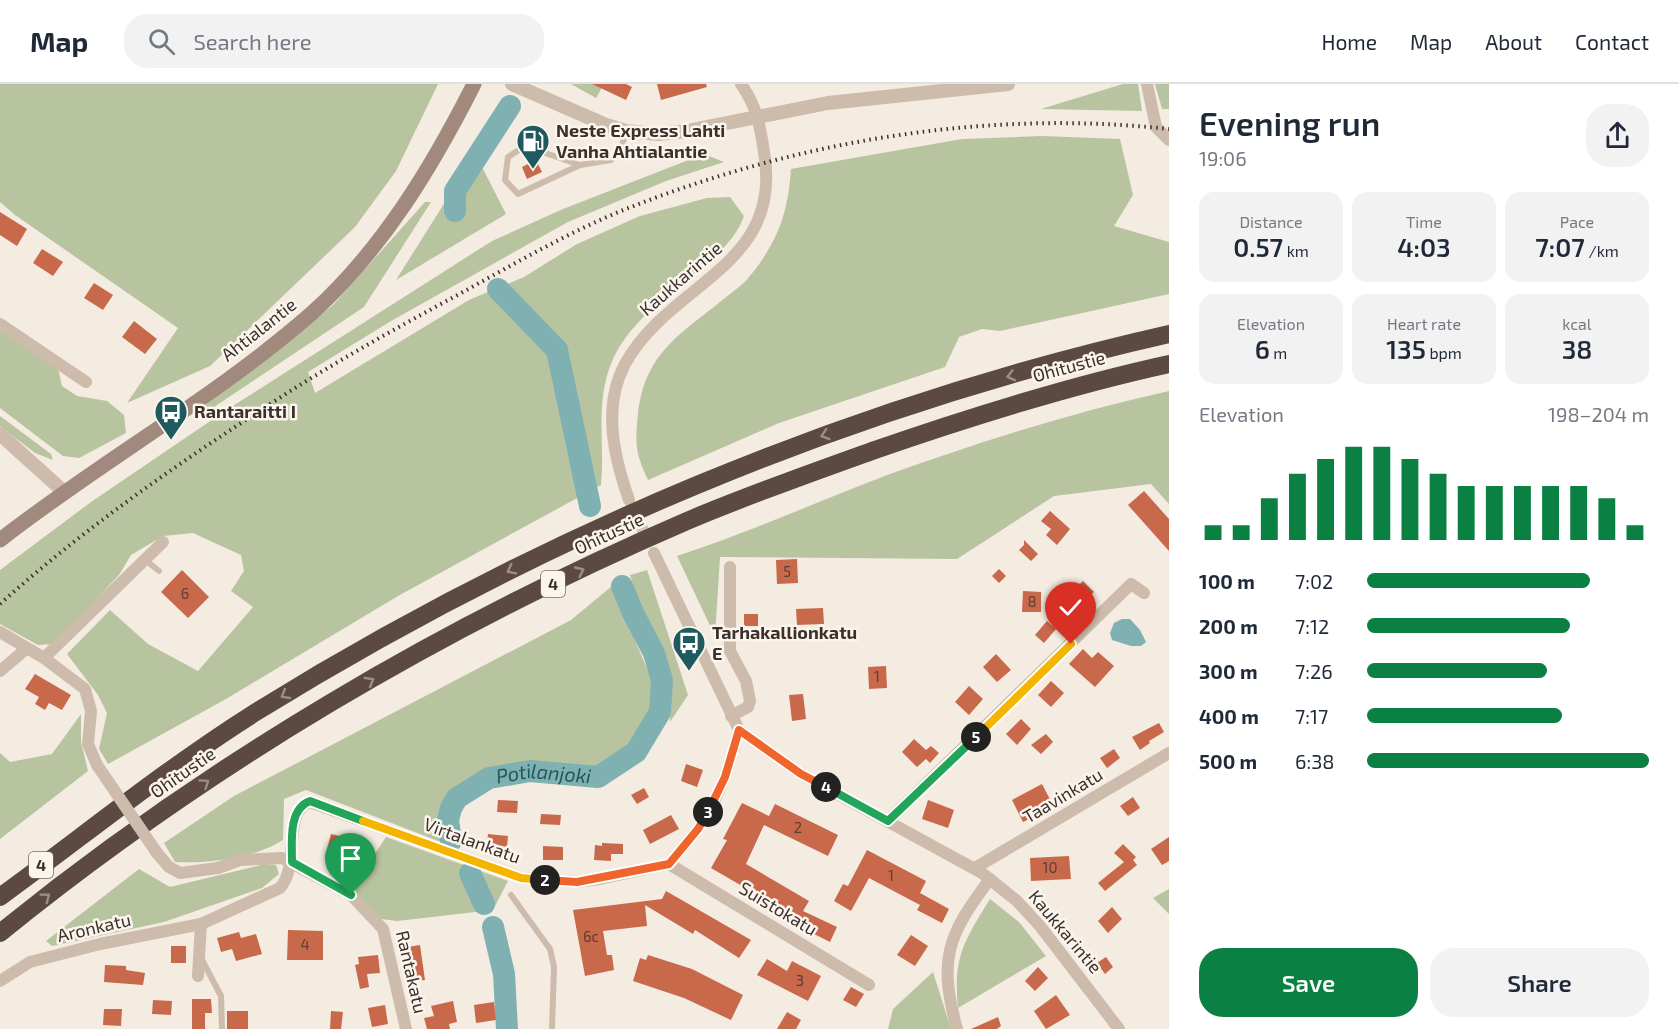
<!DOCTYPE html>
<meta charset="utf-8">
<style>
:root{--surface:#fff;--page:#f2f2f3;--text:#1f2937;--muted:#747a83;--line:#e0e1e3;--accent:#0b8043}
body{margin:0;font-family:"Exo 2",sans-serif;background:var(--page);color:var(--text);height:100vh;display:flex;flex-direction:column;font-size:22px;white-space:nowrap}
*{box-sizing:border-box;margin:0}
p{font-size:20px;color:var(--muted)}
.icon{flex:none;width:33px;height:33px;fill:none;stroke:currentColor;stroke-width:2;stroke-linecap:round;stroke-linejoin:round}
.map{position:relative;flex:1;overflow:hidden}
.drawer{display:flex;flex-direction:column;background:var(--surface);width:510px}
.drawer>*{flex:none}
.pin{position:absolute;display:grid;place-items:center;width:51px;height:51px;color:#fff;margin:-62px -26px;border-radius:50% 50% 50% 0;rotate:-45deg;box-shadow:0 0 6px #0007}
.pin .icon{rotate:45deg}
.km{position:absolute;width:30px;height:30px;margin:-15px;border-radius:50%;background:#222;color:#fff;font-size:16px;line-height:30px;text-align:center}
.round{display:grid;place-items:center;flex:none;width:63px;height:63px;border-radius:24px;background:var(--page)}
.head{display:flex;align-items:center;justify-content:space-between;height:102px;padding:0 30px}
h1{font-size:33px;font-weight:600;line-height:45px}
.figures{display:grid;grid-template-columns:repeat(3,1fr);gap:9px;height:102px;padding:6px 30px}
.figures div{display:grid;align-content:center;border-radius:15px;background:var(--page);text-align:center}
.figures b{font-size:26px;font-weight:600}
.figures small{font-size:16px;font-weight:400}
.figures p{font-size:16px}
.chart{height:168px;padding:12px 30px}
.chart p{display:flex;justify-content:space-between}
.chart svg{width:100%;height:108px;margin-top:6px;stroke:var(--accent);stroke-width:6}
.cta{display:flex;gap:12px;margin-top:auto;padding:12px 30px}
.cta a{flex:1;height:69px;border-radius:24px;background:var(--accent);color:#fff;font-size:24px;font-weight:600;line-height:69px;text-align:center}
.cta a+a{background:var(--page);color:var(--text)}
ul{padding:0 30px;list-style:none;font-size:20px}
li{display:grid;grid-template-columns:96px 72px 1fr;align-items:center;height:45px}
li i{height:15px;border-radius:8px;background:var(--accent)}
header{display:flex;align-items:center;gap:36px;box-sizing:border-box;height:84px;padding:0 30px;background:var(--surface);border-bottom:2px solid var(--line)}
header strong{font-size:28px}
nav{display:flex;gap:33px;margin-inline-start:auto;font-size:21px}
.search{width:420px;height:54px;background:var(--page);display:flex;align-items:center;gap:15px;box-sizing:border-box;padding:0 21px;border-radius:24px;color:var(--muted);font-size:22px}
main{display:flex;flex:1;min-height:0}
.map>svg:first-child{display:block}
.green{fill:#b8c4a0}
.water{fill:#7fb0b2}
.lines{fill:none;stroke-linecap:round;stroke-linejoin:round}
.river{stroke:#7fb0b2;stroke-width:22}
.building{fill:#c8694b}
.minor-tunnel{stroke:#cfc6bd;stroke-width:12;stroke-dasharray:12 6;stroke-linecap:butt}
.service{stroke:#cdbbac;stroke-width:6}
.minor{stroke:#cdbbac;stroke-width:12}
.tertiary{stroke:#cdbbac;stroke-width:14}
.secondary{stroke:#a18a7d;stroke-width:15}
.motorway{stroke:#5c4a42;stroke-width:18}
.rail{stroke:#3b302b;stroke-width:4;stroke-dasharray:1.5 4.5;stroke-linecap:butt}
.minor-bridge{stroke:#cdbbac;stroke-width:12}
.oneway{stroke:#9c8e87}
.split-1-casing{stroke:#fff;stroke-width:12}
.split-2-casing{stroke:#fff;stroke-width:12}
.split-3-casing{stroke:#fff;stroke-width:12}
.split-4-casing{stroke:#fff;stroke-width:12}
.split-5-casing{stroke:#fff;stroke-width:12}
.split-6-casing{stroke:#fff;stroke-width:12}
.split-1{stroke:#22a559;stroke-width:8}
.split-2{stroke:#f5b400;stroke-width:8}
.split-3{stroke:#f0652b;stroke-width:8}
.split-4{stroke:#f0652b;stroke-width:8}
.split-5{stroke:#22a559;stroke-width:8}
.split-6{stroke:#f5b400;stroke-width:8}
.labels{text-anchor:middle;stroke-width:5;stroke-linejoin:round;paint-order:stroke}
.number-label{font-size:15px;fill:#5e3e33}
.shield{fill:#fbf5ee;stroke:#756b66;stroke-width:1.5}
.shield-label{font-size:16px;font-weight:bold;fill:#3b302b}
.poi-label{font-size:18px;font-weight:bold;fill:#3b302b;stroke:#fbf5ee;text-anchor:start}
.street-label{font-size:18px;fill:#3b302b;stroke:#fbf5ee}
.water-label{font-size:20px;font-style:italic;fill:#1f5a5e;stroke:#fbf5ee}
</style>
<header>
<strong>Map</strong>
<div class="search"><svg class="icon" aria-label="search" viewBox="0 0 24 24"><circle cx="10" cy="10" r="6"/><path d="M15 15l6 6"/></svg>Search here</div>
<nav><a>Home</a><a>Map</a><a>About</a><a>Contact</a></nav>
</header>
<main>
<div class="map">
<svg width="1169" height="945" viewBox="0 0 1169 945">
<rect width="100%" height="100%" fill="#f4ebe1"/>
<g class="green">
<path d="M0,0h438l-42,87 -41,56 -145,139 -83,37 51,-75 -163,-113 -15,-13z"/>
<path d="M571,0h33l-8,14z"/>
<path d="M1123,0h15l4,27 -101,-2z"/>
<path d="M1155,0h14v25h-7z"/>
<path d="M1042,52l78,3 13,56 -19,31 55,16v52l-169,37 -18,-2 -23,8 -14,30 -166,56 -131,57c-13,-28 -13,-36 -10,-66 7,-62 43,-80 87,-116 8,-7 18,-13 24,-21 29,-35 39,-64 42,-108l171,-30z"/>
<path d="M704,70l20,8 -58,19 -98,41 -177,99 -83,51 7,21 154,-93 55,-23 53,-33 63,-28 67,-18 23,-1 14,19c-18,53 -108,83 -133,148 -16,40 -6,80 -10,121l-203,111 -172,103 -118,65 -9,-15 8,-36 -9,-18 -31,-41 43,-44 38,34 50,27 55,-64 -22,-16 13,-20 -3,-16 -48,-22 -30,3 -32,19 -12,20 -65,69 -16,1 -38,-21v-54l91,-68 137,-93 264,-168 71,-32z"/>
<path d="M481,81l25,49 -110,66 51,-81z"/>
<path d="M425,118h6l-67,105 -162,108 -3,-5 134,-105z"/>
<path d="M0,244l58,40 4,18 15,10 30,5 17,14 2,18 -47,25 -16,-2 -63,-48z"/>
<path d="M1169,307v113l-18,-20 -97,12 -97,63 -237,-2 -5,79 -38,-80c73,-24 142,-55 213,-82 91,-33 185,-62 279,-83z"/>
<path d="M0,332l51,38 2,6 -18,-7 -35,-27z"/>
<path d="M647,486l41,125 -18,27 -1,-54 -28,-59 -11,-34z"/>
<path d="M612,502l42,99 -3,26 -21,33 -38,24 -65,-7 -42,12 -44,32 5,39 -140,-54 -22,9 -1,41c-28,18 -76,24 -108,22l-11,-19 70,-47 337,-176z"/>
<path d="M81,630v28l7,29 -88,68v-86l10,9 42,-8z"/>
<path d="M386,753l122,44 -15,29 -96,11 -16,-2 -29,-30z"/>
<path d="M265,780l11,1 3,9 -17,14 -98,34 -112,24 -6,-5 93,-72 31,18z"/>
<path d="M1169,805v25l-16,-16z"/>
<path d="M990,815l29,23 27,34 -88,52c-5,-51 6,-67 32,-109z"/>
<path d="M933,888l18,57h-63l5,-20z"/>
</g>
<path class="water" d="M1122,535h8l10,11 6,12 -5,4h-10l-19,-6 -2,-7 4,-10z"/>
<g class="lines">
<g class="river">
<path d="M455,127v-20l55,-85"/>
<path d="M498,205l59,61 33,156"/>
<path id="s1" d="M451,757l-3,-21 3,-12 6,-10 32,-20 41,-7 68,6 38,-25 24,-40 2,-32 -8,-27 -21,-40 -11,-27"/>
<path d="M470,789l14,31"/>
<path d="M493,843l11,47 3,55"/>
</g>
</g>
<g class="building">
<path d="M592,0h34l6,3 -6,13z"/>
<path d="M657,0h49l1,3 -46,13z"/>
<path d="M536,76l6,12 -15,7 -5,-12z"/>
<path d="M0,128l27,17 -10,17 -17,-11z"/>
<path d="M42,165l21,13 -10,14 -20,-13z"/>
<path d="M94,199l19,12 -10,15 -19,-12z"/>
<path d="M134,237l23,18 -12,15 -23,-17z"/>
<path d="M1144,407l25,28v32l-41,-46z"/>
<path d="M1050,427l20,18 -13,16 -11,-10 5,-6 -10,-8z"/>
<path d="M1024,456l14,14 -7,7 -12,-11 5,-5z"/>
<path d="M797,475l1,24 -21,1 -1,-24z"/>
<path d="M999,485l7,7 -7,7 -7,-7z"/>
<path d="M182,486l27,27 -21,21 -27,-26z"/>
<path d="M1083,497l11,11 -10,9 -10,-11z"/>
<path d="M1023,507l18,1v20h-19z"/>
<path d="M823,524l1,16 -27,1 -1,-16z"/>
<rect x="744" y="530" width="14" height="12"/>
<path d="M1047,537l9,8 -12,14 -9,-8z"/>
<path d="M1083,565l9,9 6,-6 16,14 -19,21 -26,-23z"/>
<path d="M996,570l15,16 -14,12 -14,-15z"/>
<path d="M886,582l1,22 -18,1 -1,-22z"/>
<path d="M35,590l36,21 -9,15 -13,-7 -4,7 -10,-6 4,-7 -14,-8z"/>
<path d="M1051,597l13,12 -13,14 -13,-12z"/>
<path d="M969,602l14,13 -14,16 -14,-13z"/>
<path d="M803,610l3,25 -14,2 -3,-26z"/>
<path d="M1021,635l10,10 -14,16 -11,-11z"/>
<path d="M1159,639l5,9 -15,9 1,2 -10,7 -8,-13z"/>
<path d="M1046,650l7,8 -12,12 -10,-9z"/>
<path d="M914,655l12,11 5,-4 8,7 -9,10 -4,-4 -9,8 -15,-15z"/>
<path d="M1114,665l6,9 -13,10 -7,-10z"/>
<path d="M686,680l17,6 -6,17 -16,-6z"/>
<path d="M1042,700l12,23 -31,15 -11,-22z"/>
<path d="M644,704l5,9 -12,7 -6,-9z"/>
<path d="M1133,713l7,11 -12,8 -8,-10z"/>
<path d="M498,716l20,1 -1,12 -20,-1z"/>
<path d="M928,716l26,10 -6,18 -26,-9z"/>
<path d="M742,719l27,13 6,-12 63,31 -10,21 -64,-31 -18,39 63,37 -6,10 34,16 -7,15 -18,-9 2,-5 -103,-60 16,-28 -4,-1z"/>
<path d="M541,730l20,1 -1,10 -20,-1z"/>
<path d="M671,731l8,14 -29,15 -7,-14z"/>
<path d="M331,750l24,6 -6,19 -23,-6z"/>
<path d="M488,750l20,2 -1,11 -20,-3z"/>
<path d="M1169,753v24l-7,4 -11,-16z"/>
<path d="M602,759l21,1v10h-12v7l-17,-1 1,-15 7,1z"/>
<path d="M1123,760l13,13 -3,3 4,5 -32,26 -7,-8 26,-21 -10,-9z"/>
<path d="M543,762l20,1v13h-20z"/>
<path d="M867,766l59,31 -6,12 29,16 -7,14 -25,-13 3,-5 -51,-27 -18,33 -17,-10 9,-17 5,2z"/>
<path d="M1069,772l2,23 -40,2 -1,-23z"/>
<path d="M666,807l85,49 -12,18 -44,-28 -2,4 -48,-29 2,21 -44,5 4,24h5l2,15 -29,6 -12,-66 89,-11z"/>
<path d="M1112,823l10,12 -14,14 -10,-12z"/>
<path d="M288,846l35,1v29h-36z"/>
<path d="M239,848l2,6 15,-4 6,20 -26,7 -4,-12 -11,3 -4,-14z"/>
<path d="M911,851l17,11 -13,20 -18,-11z"/>
<path d="M420,861l5,35 -19,2 -5,-34z"/>
<rect x="171" y="862" width="15" height="17"/>
<path d="M378,871l2,18 -13,1 2,13 -9,2 -5,-24 4,-1 -1,-7z"/>
<path d="M648,871l44,14 51,26 -12,25 -47,-22 -51,-17 7,-23 6,2z"/>
<path d="M1106,873l7,10 -8,7 -8,-11z"/>
<path d="M767,875l20,12 5,-10 29,15 -13,25 -51,-26z"/>
<path d="M105,881l21,1v4l19,3 -2,12 -39,-3z"/>
<path d="M1038,883l10,11 -13,13 -10,-10z"/>
<path d="M851,903l13,7 -8,13 -13,-7z"/>
<path d="M1056,911l14,20 -24,14 -12,-18z"/>
<path d="M192,915h19l1,14h-7v16h-13z"/>
<path d="M153,916l19,1 -1,14 -19,-1z"/>
<path d="M453,917l4,21 -8,2 1,5h-23l-3,-11 10,-2 -3,-10z"/>
<path d="M494,918l2,18 -20,3 -2,-18z"/>
<path d="M385,921l3,19 -16,3 -4,-19z"/>
<path d="M104,925h18l-1,17 -18,-1z"/>
<rect x="227" y="927" width="21" height="18"/>
<path d="M331,927l12,1 -2,17h-11z"/>
<path d="M787,928l14,8 -5,9h-19z"/>
<path d="M998,933l3,9 -4,3h-26z"/>
</g>
<g class="lines">
<path class="minor-tunnel" d="M632,423l18,38"/>
<g class="service">
<path d="M580,81l-55,-19 -17,11 -3,23 13,14 62,-29 31,-5 10,-11 5,-18"/>
<path d="M144,475l15,12"/>
<path d="M511,811l39,54 4,18 -2,62"/>
<path d="M201,874l20,38 1,33"/>
</g>
<g class="minor">
<path d="M1147,0l9,43 13,13"/>
<path d="M0,240l86,58"/>
<path d="M629,416c-15,-43 -27,-93 -4,-136 46,-83 159,-97 139,-212 -4,-27 -7,-45 -23,-68"/>
<path d="M654,469l85,177 62,44 181,99 35,28 23,25 79,103"/>
<path d="M730,483v84l16,30 4,20 -2,6 -17,9"/>
<path d="M0,548l44,26 41,31 6,22 -3,33 9,21"/>
<path d="M44,574l119,-116"/>
<path d="M0,587l26,-22"/>
<path d="M888,737l243,-237 13,9"/>
<path d="M157,769l12,14 11,6 38,-5 22,-8 42,-2 69,37 32,34 23,100"/>
<path d="M669,780l200,121"/>
<path d="M975,784l194,-115"/>
<path d="M198,892l3,-52"/>
<path d="M0,897l30,-19 70,-18 101,-20 79,-36c21,-23 1,-76 30,-86l211,76 56,4 23,-3 69,-15 29,-35 18,-32 9,-20 14,-47"/>
<path d="M957,945c-19,-70 -10,-93 33,-150"/>
</g>
<g class="tertiary">
<path d="M512,0l94,41 20,6 32,3 29,-3 141,-28 180,-19"/>
<path d="M0,350l63,57"/>
</g>
<path class="secondary" d="M0,456c101,-79 215,-142 312,-227 70,-63 120,-146 162,-229"/>
<g class="motorway">
<path d="M0,813c85,-62 167,-129 256,-185 281,-174 590,-305 913,-378"/>
<path d="M0,849c207,-168 443,-307 687,-412 61,-26 124,-48 185,-70 98,-34 196,-65 297,-87"/>
</g>
<path class="rail" d="M0,520c81,-73 170,-135 261,-194 62,-41 126,-77 191,-112 57,-31 114,-65 174,-89 171,-68 359,-100 543,-80"/>
<path class="minor-bridge" d="M97,681l60,88"/>
</g>
<defs><path id="oneway-chevron" d="M-2-3.5L2.5 0L-2 3.5" fill="none" stroke-width="1.6" stroke-linecap="round" stroke-linejoin="round" transform="scale(1.5)"/></defs>
<g class="oneway">
<use href="#oneway-chevron" transform="translate(1011 292) rotate(165)"/>
<use href="#oneway-chevron" transform="translate(825 351) rotate(162)"/>
<use href="#oneway-chevron" transform="translate(511 486) rotate(153)"/>
<use href="#oneway-chevron" transform="translate(580 487) rotate(-25)"/>
<use href="#oneway-chevron" transform="translate(370 597) rotate(-30)"/>
<use href="#oneway-chevron" transform="translate(285 611) rotate(149)"/>
<use href="#oneway-chevron" transform="translate(205 699) rotate(-35)"/>
<use href="#oneway-chevron" transform="translate(46 813) rotate(-37)"/>
</g>
<g class="lines">
<g class="split-1-casing">
<path id="split-1" d="M351,811l-59,-33c0,-20 -4,-53 18,-61l53,20"/>
</g>
<g class="split-2-casing">
<path id="split-2" d="M363,737l158,57 24,2"/>
</g>
<g class="split-3-casing">
<path id="split-3" d="M545,796l32,2 92,-18 29,-35 10,-17"/>
</g>
<g class="split-4-casing">
<path id="split-4" d="M708,728l17,-35 14,-47 62,44 25,13"/>
</g>
<g class="split-5-casing">
<path id="split-5" d="M826,703l62,34 88,-84"/>
</g>
<g class="split-6-casing">
<path id="split-6" d="M976,653l95,-93"/>
</g>
<use href="#split-1" class="split-1"/>
<use href="#split-2" class="split-2"/>
<use href="#split-3" class="split-3"/>
<use href="#split-4" class="split-4"/>
<use href="#split-5" class="split-5"/>
<use href="#split-6" class="split-6"/>
</g>
<defs>
<g id="fuel-pin" transform="scale(1.725)"><path d="M0 17L-7.5 6A9.5 9.5 0 1 1 7.5 6Z" fill="#1f5a5e" stroke="#fbf5ee"/><path d="M-5.5-6h7V0h2V4h1.3V-2.5L3-4.5l.8-.8L6-3V5H2.5V1h-1V6h-7ZM-4.2-4.7v3.2H.2V-4.7Z" fill="#fff"/></g>
<g id="bus-pin" transform="scale(1.725)"><path d="M0 17L-7.5 6A9.5 9.5 0 1 1 7.5 6Z" fill="#1f5a5e" stroke="#fbf5ee"/><path d="M-5-6H5V4H4V6H2V4H-2V6H-4V4H-5ZM-3.5-4V0h7V-4ZM-3.5 1.2v1.5H-2V1.2ZM2 1.2v1.5H3.5V1.2Z" fill="#fff"/></g>
</defs>
<g fill-rule="evenodd">
<use href="#fuel-pin" x="533" y="57"/>
<use href="#bus-pin" x="171" y="328"/>
<use href="#bus-pin" x="689" y="559"/>
</g>
<g class="labels">
<g class="number-label">
<text x="787" y="493">5</text>
<text x="185" y="515">6</text>
<text x="1032" y="523">8</text>
<text x="877" y="598">1</text>
<text x="798" y="749">2</text>
<text x="1050" y="789">10</text>
<text x="891" y="797">1</text>
<text x="591" y="858">6c</text>
<text x="305" y="866">4</text>
<text x="800" y="902">3</text>
</g>
<g class="shield">
<rect x="541" y="487" width="24" height="26" rx="4.5"/>
<rect x="29" y="768" width="24" height="26" rx="4.5"/>
</g>
<g class="shield-label">
<text x="553" y="506">4</text>
<text x="41" y="787">4</text>
</g>
<g class="poi-label">
<text x="556" y="53">Neste Express Lahti<tspan x="556" dy="21">Vanha Ahtialantie</tspan></text>
<text x="194" y="334">Rantaraitti I</text>
<text x="712" y="555">Tarhakallionkatu<tspan x="712" dy="21">E</tspan></text>
</g>
<g class="street-label">
<text transform="translate(681 195) rotate(-41)" y="6">Kaukkarintie</text>
<text transform="translate(259 246) rotate(-38)" y="6">Ahtialantie</text>
<text transform="translate(1069 283) rotate(-15)" y="6">Ohitustie</text>
<text transform="translate(609 450) rotate(-25)" y="6">Ohitustie</text>
<text transform="translate(183 689) rotate(-35)" y="6">Ohitustie</text>
<text transform="translate(1063 712) rotate(-31)" y="6">Taavinkatu</text>
<text transform="translate(472 757) rotate(20)" y="6">Virtalankatu</text>
<text transform="translate(778 825) rotate(31)" y="6">Suistokatu</text>
<text transform="translate(94 844) rotate(-13)" y="6">Aronkatu</text>
<text transform="translate(1065 848) rotate(50)" y="6">Kaukkarintie</text>
<text transform="translate(411 888) rotate(77)" y="6">Rantakatu</text>
</g>
<g class="water-label">
<text dy="7" stroke="none"><textPath href="#s1" startOffset="138">Potilanjoki</textPath></text>
</g>
</g>
</svg>
<div class="pin" style="left:351px;top:811px;background:#1e9e55"><svg class="icon" aria-label="arrive" viewBox="0 0 24 24"><path d="M6 21V4h12l-3 4 3 4H6"/></svg></div>
<div class="pin" style="left:1071px;top:560px;background:#d93025"><svg class="icon" aria-label="check" viewBox="0 0 24 24"><path d="M5 12l5 5 9-10"/></svg></div>
<b class="km" style="left:545px;top:796px">2</b>
<b class="km" style="left:708px;top:728px">3</b>
<b class="km" style="left:826px;top:703px">4</b>
<b class="km" style="left:976px;top:653px">5</b>
</div>
<section class="drawer">
<div class="head"><div><h1>Evening run</h1><p>19:06</p></div><a class="round"><svg class="icon" aria-label="share" viewBox="0 0 24 24"><path d="M12 15V3M7 8l5-5 5 5M5 13v7h14v-7"/></svg></a></div>
<div class="figures">
<div><p>Distance</p><b>0.57<small> km</small></b></div>
<div><p>Time</p><b>4:03</b></div>
<div><p>Pace</p><b>7:07<small> /km</small></b></div>
</div>
<div class="figures">
<div><p>Elevation</p><b>6<small> m</small></b></div>
<div><p>Heart rate</p><b>135<small> bpm</small></b></div>
<div><p>kcal</p><b>38</b></div>
</div>
<div class="chart"><p><span>Elevation</span>198–204 m</p>
<svg viewBox="0 0 160 44" preserveAspectRatio="none"><path d="M5 44V38M15 44V38M25 44V27M35 44V17M45 44V11M55 44V6M65 44V6M75 44V11M85 44V17M95 44V22M105 44V22M115 44V22M125 44V22M135 44V22M145 44V27M155 44V38"/></svg>
</div>
<ul>
<li><b>100 m</b>7:02<i style="width:79%"></i></li>
<li><b>200 m</b>7:12<i style="width:72%"></i></li>
<li><b>300 m</b>7:26<i style="width:64%"></i></li>
<li><b>400 m</b>7:17<i style="width:69%"></i></li>
<li><b>500 m</b>6:38<i style="width:100%"></i></li>
</ul>
<div class="cta"><a>Save</a><a>Share</a></div>
</section>
</main>
